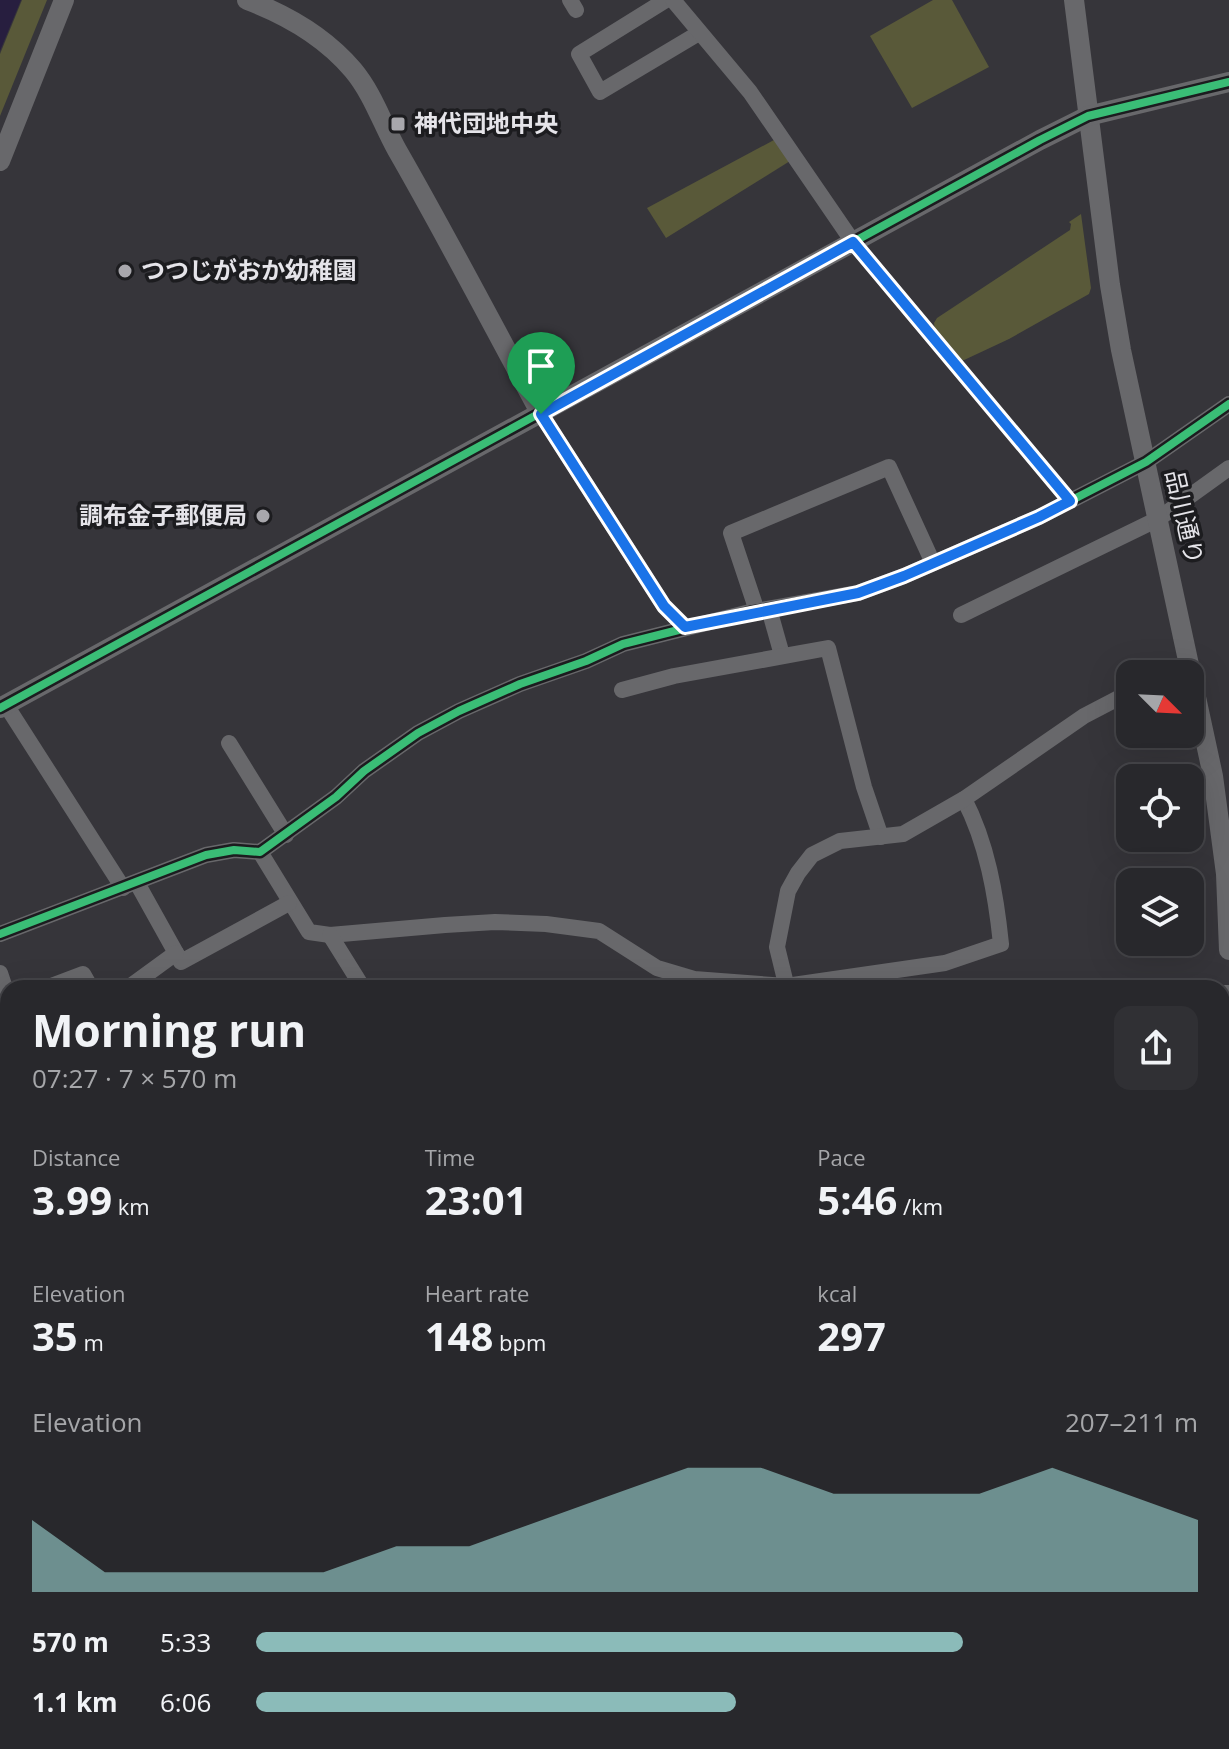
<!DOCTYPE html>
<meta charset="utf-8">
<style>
:root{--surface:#28282c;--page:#303034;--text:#f1f3f6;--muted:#a5a6a9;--line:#444448;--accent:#8bbbb9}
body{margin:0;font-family:"Open Sans","Noto Sans JP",sans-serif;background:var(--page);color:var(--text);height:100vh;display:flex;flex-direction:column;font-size:30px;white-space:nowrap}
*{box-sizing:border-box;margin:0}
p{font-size:26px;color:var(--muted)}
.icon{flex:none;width:44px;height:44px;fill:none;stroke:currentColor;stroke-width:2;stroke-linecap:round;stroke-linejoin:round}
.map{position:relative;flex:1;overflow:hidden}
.drawer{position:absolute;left:0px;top:980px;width:1230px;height:770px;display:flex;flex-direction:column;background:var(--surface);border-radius:24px 24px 0 0;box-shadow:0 8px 32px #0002,0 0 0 2px var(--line)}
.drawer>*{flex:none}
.needle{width:52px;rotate:114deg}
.buttons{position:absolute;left:1116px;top:660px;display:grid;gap:16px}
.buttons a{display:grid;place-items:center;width:88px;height:88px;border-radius:16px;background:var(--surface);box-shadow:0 8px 32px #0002,0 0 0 2px var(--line);font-size:40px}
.pin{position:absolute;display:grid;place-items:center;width:68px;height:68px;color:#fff;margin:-82px -34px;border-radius:50% 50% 50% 0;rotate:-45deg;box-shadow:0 0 8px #0007}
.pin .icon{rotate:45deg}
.round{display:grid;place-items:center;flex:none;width:84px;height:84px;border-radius:16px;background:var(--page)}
.headline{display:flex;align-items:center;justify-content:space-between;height:136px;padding:0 32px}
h1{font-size:44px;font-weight:700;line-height:60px}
.metrics{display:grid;grid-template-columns:repeat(3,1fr);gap:12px;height:136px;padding:8px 32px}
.metrics div{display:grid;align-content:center}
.metrics b{font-size:40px;font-weight:700}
.metrics small{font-size:22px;font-weight:400}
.metrics p{font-size:22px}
.chart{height:224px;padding:16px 32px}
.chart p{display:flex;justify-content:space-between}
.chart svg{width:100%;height:144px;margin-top:8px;fill:var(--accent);opacity:.7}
ul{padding:0 32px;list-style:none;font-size:26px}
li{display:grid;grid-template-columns:128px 96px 1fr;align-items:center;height:60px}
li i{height:20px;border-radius:10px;background:var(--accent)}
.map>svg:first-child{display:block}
.green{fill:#595939}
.water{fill:#271e3f}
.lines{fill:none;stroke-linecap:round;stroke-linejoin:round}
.river{stroke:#271e3f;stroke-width:28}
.minor{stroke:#68686b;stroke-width:16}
.tertiary{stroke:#68686b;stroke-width:20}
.cycleway-casing{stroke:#1c1c1f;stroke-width:13}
.cycleway{stroke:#3abd76;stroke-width:8}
.route-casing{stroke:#fff;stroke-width:16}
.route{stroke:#1a73e8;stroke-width:10}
.poi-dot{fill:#a8a7ac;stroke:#1c1c1f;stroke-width:3}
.labels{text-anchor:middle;stroke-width:7;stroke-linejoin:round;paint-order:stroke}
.poi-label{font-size:24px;font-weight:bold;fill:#e5e4e9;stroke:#1c1c1f;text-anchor:start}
.street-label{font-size:24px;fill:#e5e4e9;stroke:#1c1c1f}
</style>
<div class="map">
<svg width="1229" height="1749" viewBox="0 0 1229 1749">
<rect width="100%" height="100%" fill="#36353a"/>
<g class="green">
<path d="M22,0h25l-47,116v-62z"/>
<path d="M933,0h19l37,67 -77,41 -42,-72z"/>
<path d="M774,140l16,21 -124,77 -19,-30z"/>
<path d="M1081,214l10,74 -2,6 -80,45 -47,22 -27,-31 -1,-7 3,-5 133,-88 1,-6 -2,-2z"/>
</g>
<path class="water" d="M0,0h21l-21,51z"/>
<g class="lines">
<g class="river">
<path d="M1222,1666l7,6"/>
<path d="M280,1742l16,7"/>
<path d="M221,1749l17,-7"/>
<path d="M902,1749l2,-7"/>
</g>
<g class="minor">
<path d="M570,0l6,10"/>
<path d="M666,0l-87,54 21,38 99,-59"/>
<path d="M673,0l77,92 103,150 217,259"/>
<path d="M541,414l123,192 21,21"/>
<path d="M769,609l13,46"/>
<path d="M757,611l-26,-78 158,-66 44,96"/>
<path d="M961,615l197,-96 71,-51"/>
<path d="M622,690l52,-14 154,-28 36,139 17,50"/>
<path d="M6,705l117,183"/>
<path d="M229,743l57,92"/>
<path d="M260,852l49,80 21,3 115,-10 50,-3 51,2 53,7 58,37 37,11 92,7 159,-23 56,-19c-5,-49 -14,-101 -37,-145"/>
<path d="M137,883l44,79 108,-59"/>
<path d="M0,934l206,-79 28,-5 26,2 76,-55 28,-26 54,-38 41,-22 61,-27 66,-23 37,-17 127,-32 108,-19 46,-17 135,-59 107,-55 83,-58"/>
<path d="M330,935l33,53"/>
<path d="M0,973l8,24"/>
<path d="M46,988l37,-14 8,14"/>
<path d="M128,988l48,-35"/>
<path d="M787,988l-10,-41 11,-56 10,-18 14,-18 28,-14 63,-7 61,-35 120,-83 46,-24"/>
<path d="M1222,993h7"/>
<path d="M0,1056l8,13"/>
<path d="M1222,1189l7,-1"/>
<path d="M0,1318l8,-8"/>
<path d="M0,1607l8,-5"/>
<path d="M0,1649l2,16 6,4"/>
<path d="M1222,1733l7,2"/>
<path d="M43,1742l98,7 11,-7"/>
<path d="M597,1742h24"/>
<path d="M374,1746l35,-4"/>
<path d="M800,1749v-7"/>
<path d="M865,1749l1,-7"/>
<path d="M915,1749l2,-7"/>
<path d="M1143,1749l2,-7"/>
</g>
<g class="tertiary">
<path d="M247,0c40,15 78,37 106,70 20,24 29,53 44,80 50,87 96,176 144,264"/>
<path d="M1074,0l36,285 11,65 92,426 13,98 3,76"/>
<path d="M0,161l64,-161"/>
<path d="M0,708l1040,-568 48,-24 141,-34"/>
</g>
<g class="cycleway-casing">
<g id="cycleway">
<path d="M0,708l1040,-568 48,-24 141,-34"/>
<path d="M0,934l206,-79 28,-5 26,2 76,-55 28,-26 54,-38 41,-22 61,-27 66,-23 37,-17 127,-32 108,-19 46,-17 135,-59 107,-55 83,-58"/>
</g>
</g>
<use href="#cycleway" class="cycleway"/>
</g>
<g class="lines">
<g class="route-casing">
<path id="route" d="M853,242l217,259 -31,16 -135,59 -46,17 -173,34 -21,-21 -123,-192z"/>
</g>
<use href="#route" class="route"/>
</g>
<g class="poi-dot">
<rect x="390" y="116" width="16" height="16" rx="4"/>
<circle cx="125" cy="271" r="8"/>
<circle cx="263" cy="516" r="8"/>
</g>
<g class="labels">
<g class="poi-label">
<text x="414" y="132">神代団地中央</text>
<text x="141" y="279">つつじがおか幼稚園</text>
<text x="247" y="524" text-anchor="end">調布金子郵便局</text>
</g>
<g class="street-label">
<text transform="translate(1184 517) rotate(77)" y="8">品川通り</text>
</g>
</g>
</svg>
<div class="buttons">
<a><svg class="needle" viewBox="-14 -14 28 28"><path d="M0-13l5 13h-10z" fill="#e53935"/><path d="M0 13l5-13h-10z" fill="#a5a6a9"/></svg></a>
<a><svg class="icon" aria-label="locate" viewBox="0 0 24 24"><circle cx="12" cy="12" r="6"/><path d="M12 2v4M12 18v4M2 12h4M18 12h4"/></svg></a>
<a><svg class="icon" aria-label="layers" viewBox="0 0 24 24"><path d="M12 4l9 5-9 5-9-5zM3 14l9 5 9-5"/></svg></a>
</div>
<div class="pin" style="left:541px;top:414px;background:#1e9e55"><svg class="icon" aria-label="arrive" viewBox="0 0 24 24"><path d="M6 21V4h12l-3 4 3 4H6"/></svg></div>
<section class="drawer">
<div class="headline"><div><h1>Morning run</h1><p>07:27 · 7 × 570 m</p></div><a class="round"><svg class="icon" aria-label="share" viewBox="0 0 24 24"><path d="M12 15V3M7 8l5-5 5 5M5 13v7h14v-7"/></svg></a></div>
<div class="metrics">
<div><p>Distance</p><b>3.99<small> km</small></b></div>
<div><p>Time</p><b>23:01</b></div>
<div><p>Pace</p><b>5:46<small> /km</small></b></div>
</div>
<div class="metrics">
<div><p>Elevation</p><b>35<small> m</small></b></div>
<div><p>Heart rate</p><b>148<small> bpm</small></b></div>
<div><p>kcal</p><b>297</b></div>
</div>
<div class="chart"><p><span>Elevation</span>207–211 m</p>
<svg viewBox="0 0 160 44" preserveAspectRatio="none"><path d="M0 44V22L10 38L20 38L30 38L40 38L50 30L60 30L70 22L80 14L90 6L100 6L110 14L120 14L130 14L140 6L150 14L160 22V44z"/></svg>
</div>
<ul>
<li><b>570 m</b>5:33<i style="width:75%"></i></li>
<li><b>1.1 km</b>6:06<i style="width:51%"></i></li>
</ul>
</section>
</div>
